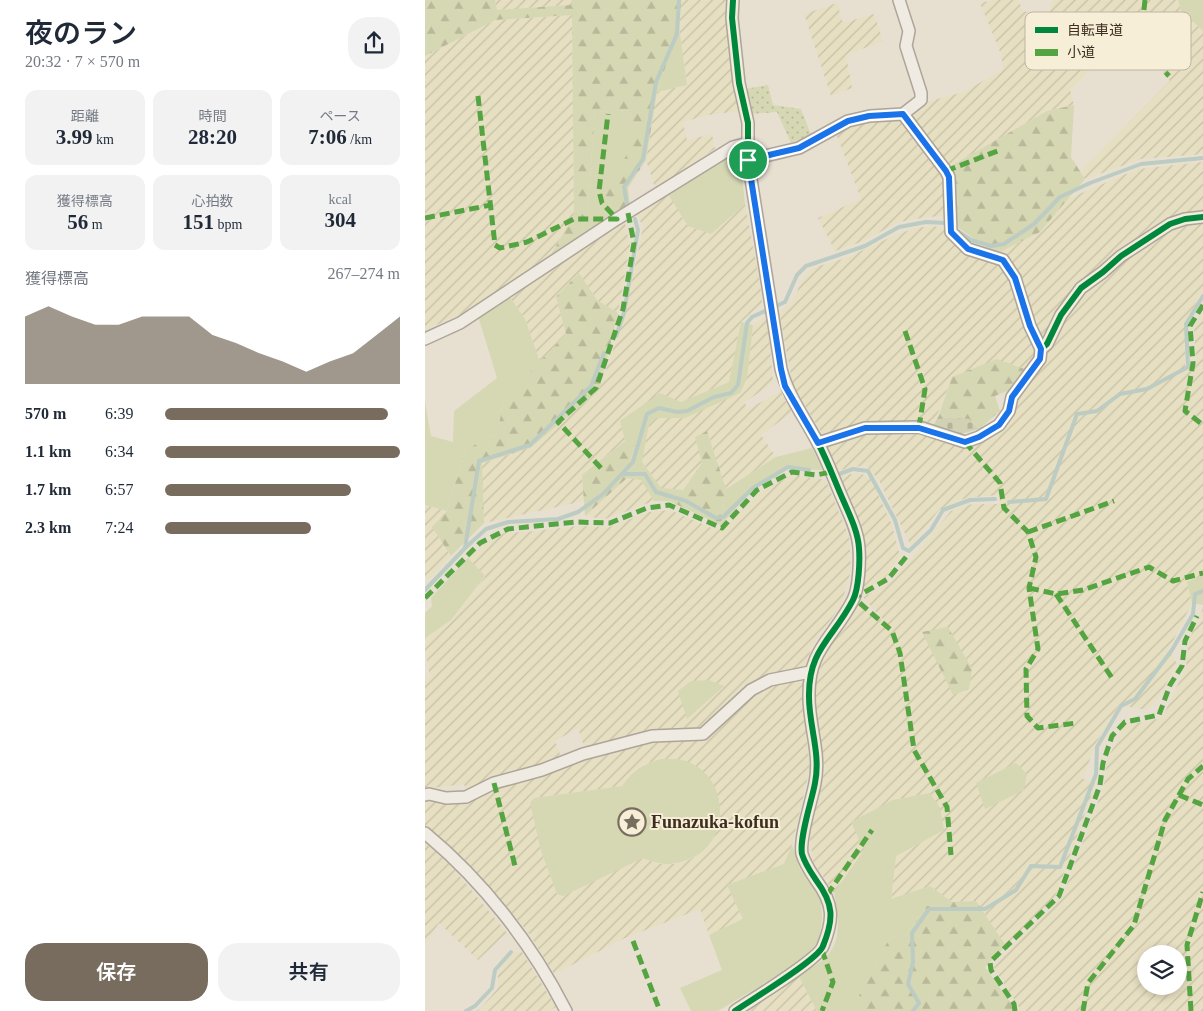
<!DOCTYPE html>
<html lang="ja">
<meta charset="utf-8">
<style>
:root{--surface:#fff;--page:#f2f2f3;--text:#1f2937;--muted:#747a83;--accent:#786c5e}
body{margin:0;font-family:"Times New Roman","Noto Sans JP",serif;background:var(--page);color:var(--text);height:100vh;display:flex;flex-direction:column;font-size:19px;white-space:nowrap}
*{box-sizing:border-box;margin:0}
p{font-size:16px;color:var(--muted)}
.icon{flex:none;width:28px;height:28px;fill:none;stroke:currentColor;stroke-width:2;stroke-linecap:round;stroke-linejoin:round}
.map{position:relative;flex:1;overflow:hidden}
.drawer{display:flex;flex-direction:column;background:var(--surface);width:425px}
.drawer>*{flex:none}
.tools{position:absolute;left:712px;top:945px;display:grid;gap:10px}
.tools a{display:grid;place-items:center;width:50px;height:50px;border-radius:50%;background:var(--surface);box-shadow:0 2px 8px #0003;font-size:25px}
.pin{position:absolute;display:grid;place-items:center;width:42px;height:42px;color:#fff;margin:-21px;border:2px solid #fff;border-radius:50%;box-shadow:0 1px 5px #0007}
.round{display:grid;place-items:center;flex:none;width:52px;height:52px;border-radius:20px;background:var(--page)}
.head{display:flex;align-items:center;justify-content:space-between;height:85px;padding:0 25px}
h1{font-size:28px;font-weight:600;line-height:38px}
.metrics{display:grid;grid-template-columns:repeat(3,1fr);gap:8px;height:85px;padding:5px 25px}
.metrics div{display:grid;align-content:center;border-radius:12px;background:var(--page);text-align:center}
.metrics b{font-size:21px;font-weight:600}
.metrics small{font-size:14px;font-weight:400}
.metrics p{font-size:14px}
.chart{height:140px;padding:10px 25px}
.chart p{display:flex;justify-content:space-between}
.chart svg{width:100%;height:90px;margin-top:5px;fill:var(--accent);opacity:.7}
.primary-button{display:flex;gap:10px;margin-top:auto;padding:10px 25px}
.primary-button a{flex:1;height:58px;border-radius:20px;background:var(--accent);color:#fff;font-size:20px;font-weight:600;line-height:58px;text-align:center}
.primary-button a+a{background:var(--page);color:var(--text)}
ul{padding:0 25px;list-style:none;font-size:16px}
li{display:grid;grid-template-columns:80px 60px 1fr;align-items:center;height:38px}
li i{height:12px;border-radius:6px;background:var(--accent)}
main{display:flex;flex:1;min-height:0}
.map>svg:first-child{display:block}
.farmland{fill:url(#farmland-furrows);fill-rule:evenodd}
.green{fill:#d6d7b3}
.forest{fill:url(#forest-firs)}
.cemetery{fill:url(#cemetery-stones)}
.garden{fill:url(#garden-dots)}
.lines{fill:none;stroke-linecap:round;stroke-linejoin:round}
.stream{stroke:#bcccc2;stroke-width:4}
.street-casing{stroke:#ada599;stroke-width:14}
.street{stroke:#efebe3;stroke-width:11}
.quiet{stroke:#54a441;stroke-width:5;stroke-dasharray:10 5;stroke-linecap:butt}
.cycleway-casing{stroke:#f7eed8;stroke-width:9}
.cycleway{stroke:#00873e;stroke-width:6}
.route-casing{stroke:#fff;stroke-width:10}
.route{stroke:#1a73e8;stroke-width:6}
.labels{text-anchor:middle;stroke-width:4;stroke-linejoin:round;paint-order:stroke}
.poi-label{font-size:18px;font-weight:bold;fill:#3d2e20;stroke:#f7eed8;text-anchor:start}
.key{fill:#f7eed8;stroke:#bfb4a1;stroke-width:1}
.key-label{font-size:14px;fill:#3d2e20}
</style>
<main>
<section class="drawer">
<div class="head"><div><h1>夜のラン</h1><p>20:32 · 7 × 570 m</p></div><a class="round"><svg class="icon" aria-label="share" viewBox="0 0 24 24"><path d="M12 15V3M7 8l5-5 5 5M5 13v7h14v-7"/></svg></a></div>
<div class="metrics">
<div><p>距離</p><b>3.99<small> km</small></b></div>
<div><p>時間</p><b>28:20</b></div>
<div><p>ペース</p><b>7:06<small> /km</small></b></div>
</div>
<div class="metrics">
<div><p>獲得標高</p><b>56<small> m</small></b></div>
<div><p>心拍数</p><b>151<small> bpm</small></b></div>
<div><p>kcal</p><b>304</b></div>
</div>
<div class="chart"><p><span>獲得標高</span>267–274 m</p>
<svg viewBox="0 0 160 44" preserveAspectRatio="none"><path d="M0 44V11L10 6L20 11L30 15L40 15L50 11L60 11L70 11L80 20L90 24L100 29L110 33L120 38L130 33L140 29L150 20L160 11V44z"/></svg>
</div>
<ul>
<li><b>570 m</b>6:39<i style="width:95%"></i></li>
<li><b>1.1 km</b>6:34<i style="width:100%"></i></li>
<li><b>1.7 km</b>6:57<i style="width:79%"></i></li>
<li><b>2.3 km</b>7:24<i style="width:62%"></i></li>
</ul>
<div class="primary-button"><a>保存</a><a>共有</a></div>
</section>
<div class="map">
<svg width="778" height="1011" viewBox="0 0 778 1011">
<defs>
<pattern id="farmland-furrows" width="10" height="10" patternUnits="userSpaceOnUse" patternTransform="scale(1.25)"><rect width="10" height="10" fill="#e6dfc2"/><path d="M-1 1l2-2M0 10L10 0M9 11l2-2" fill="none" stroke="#c6c0a6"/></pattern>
<pattern id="forest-firs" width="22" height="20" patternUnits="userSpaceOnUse" patternTransform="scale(1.25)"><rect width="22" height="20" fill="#d6d7b3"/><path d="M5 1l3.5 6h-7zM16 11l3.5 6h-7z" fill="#b9b99a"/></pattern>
<pattern id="cemetery-stones" width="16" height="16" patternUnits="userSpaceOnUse" patternTransform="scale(1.25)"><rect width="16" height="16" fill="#d1d1b3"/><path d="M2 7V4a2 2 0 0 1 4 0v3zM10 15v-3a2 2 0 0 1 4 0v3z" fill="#b4b49a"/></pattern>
<pattern id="garden-dots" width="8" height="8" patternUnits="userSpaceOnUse" patternTransform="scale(1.25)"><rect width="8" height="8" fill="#d6d7b3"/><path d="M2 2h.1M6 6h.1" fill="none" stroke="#b9b99a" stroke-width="1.8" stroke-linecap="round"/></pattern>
</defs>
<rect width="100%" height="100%" fill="#e7e0d1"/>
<g class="farmland">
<path d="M70,0h77v5l-75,5z"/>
<path d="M256,0h47l-1,24 12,87 -31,4 -25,7 4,18 25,-6 3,15 -60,39 -9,-28 11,-68 30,-7 -8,-58z"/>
<path d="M569,0h25l3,11 27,5 4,-16h125l3,10 22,21v123l-62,5 -56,20 -4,-8 89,-90 -42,-48 -58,57 4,15 -27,6 -98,56 -40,-53 17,-12 38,-10 39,-23 -2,-15 -21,-51z"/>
<path d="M412,3l6,20 31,-9 9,27 -37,14 6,33 -21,8 -27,-82z"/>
<path d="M147,15l2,200 -26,45 -87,54 -36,16v-274l70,-36z"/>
<path d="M476,118l44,58v40l-18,1 -28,5 -38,20 -26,9 -17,-33 43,-19 -26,-68 37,-11z"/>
<path d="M778,162v52l-23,2 -77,54 -59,71 -10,-14 -21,-62 -17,-11 44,-22 25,-32 73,-31z"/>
<path d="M243,194l20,32 23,8 34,-30 15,79 2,21 -21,18 -12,60 -48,20 -61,19 5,20 -43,34 2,26 -100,22 -3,-60 49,-15 70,-61 25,-72 18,-88 -6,-13z"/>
<path d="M778,222v69l-18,32v44l11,-2 -2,-39 9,-14v263l-16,7 5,21 -23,46 8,15 -19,35 -12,11 -27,-5 -24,40 -12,34 13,4 -40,112 -50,51 -30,-45 -24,1 -22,-16 -39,14 5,-44 48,-26 -80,20 -30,43 -21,-32 -4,-30 16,-62 -10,-64 1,-23 8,-30 34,-49 28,20 -23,-26 28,-15 60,-71 21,-7h29l-3,-9 -32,3 -27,12 -28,36 -32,-66 -14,-15 -30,6 -10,-28 39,-11 54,-1 48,15 44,-24 5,-23 31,-42 19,-42 18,-25 50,-39 45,-27z"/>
<path d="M200,223l5,22 -12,68 -21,-13 -18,-27 -23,24 10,37 -26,28 -15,-43 -16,-23z"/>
<path d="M509,226l10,3 21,22 35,11 12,17 26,76 -11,15 -75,7 -19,49 -72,-3 -38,12 -30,-49 -14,-75 13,-8 11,-25 9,-10 34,-10 47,-22 22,-8z"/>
<path d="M342,315l6,68 -28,19 2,8 34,-19 11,21 -31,23 15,22 -50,32 -19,-58 -5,32 -19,27 -22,-2 -19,-26 7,-38 7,-6h29l62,-40 6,-53z"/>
<path d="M433,473l12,4 22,48 8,31 -16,23 -23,13 4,-26 -2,-33 -25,-57z"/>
<path d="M367,475l34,5 23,57 2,33 -10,36 -29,39 -6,24 -45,8 -60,55 -116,17 -7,-21 -23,13 6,16 -28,13 -42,11 -25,9 -2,-6 -39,5v-113l5,1 -5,-28v-11l26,-18 34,-43 -17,-19 16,-14 20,-11 22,-1 53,-6 31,1 39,-15 21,-2 44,19 8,1 37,-37z"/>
<path d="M202,478l14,1 13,22 -49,18 -20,-3z"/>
<path d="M0,505l22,6 -15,16 19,29 -22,24 -4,-4z"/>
<path d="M778,608v403h-184v-4l-26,-41 69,-69 42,-111 3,-26 17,-34 38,-8 24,-51 3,-27zM721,954h33v32h-33z"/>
<path d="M380,676l-1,36 6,56 -18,77 -8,19 -56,21 15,35 -34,15 -9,-26 -75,29 -71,36 -24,-39 -22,-27 -48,-50 -35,-32v-24l2,-1 31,2 40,-18 74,-24 67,-18 28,-5 37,1 56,-52zM236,759l59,62 -6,16 -10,13 -13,9 -16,5h-17l-15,-6 -86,36 -16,-43 -7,-53 88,-12 10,-13 13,-9z"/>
<path d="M0,842l24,21 58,70 -29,27 -39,-37 -14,21z"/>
<path d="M89,952h8l34,55 -7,4h-73l5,-3 17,-20v-16z"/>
<path d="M373,975l19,36h-71z"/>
</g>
<g class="green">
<path d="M753,0h25v31l-22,-21z"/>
<path d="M254,27l8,58 -30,7z"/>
<path d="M206,110l2,35 -29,50 12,18 -39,27 10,-23 8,-105z"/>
<path d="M307,155l9,10 4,39 -34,30 -23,-8 -20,-32z"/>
<path d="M84,296l16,23 15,43 -37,38 -5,33 -33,17 -18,61 -22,-6v-103l6,34 22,6 1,-31 43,-33 -19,-62z"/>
<path d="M316,322l12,3 -6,53 -7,15 -55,25h-29l-7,6 -7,38 19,26 22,2 -14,11h-15l-13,-21 -14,-2 7,-33 -9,-4 -5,-20 40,-28 21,9 48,-20z"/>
<path d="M387,448l11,22 -35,-1 -35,21 -32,35 5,-36 50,-32z"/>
<path d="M43,558l17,18 -34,44 -26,18v-25l7,-7 -1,-8z"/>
<path d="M778,575v30l-11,-2 -5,-21z"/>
<path d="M284,680l15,6 -37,33 -9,-28 13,-10z"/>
<path d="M236,759c5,0 11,0 16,0 53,8 59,87 7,102 -8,3 -18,4 -26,2 -5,-1 -10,-3 -15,-5l-80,38 -6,-2 -16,-43 -11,-48 4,-5 88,-12c12,-16 19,-21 39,-27z"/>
<path d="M591,763l11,11 -3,16 -39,19 -9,-26z"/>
<path d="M505,793l10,15 4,22 -48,26 -5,43 39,-13 22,16 -25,4 -21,28 -17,5 -38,72h-34l-19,-36c9,-6 22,-11 29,-19 16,-17 11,-43 7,-63l30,-43 -13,-28 42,-22z"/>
<path d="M367,845l8,24 21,30 1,21 -3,20 -16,20 -85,51h-27l-11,-23 42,-18 -13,-35 34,-16 -16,-34 57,-21z"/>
</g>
<g class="forest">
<path d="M0,0h70l2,10 74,-5 1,-5h109l-2,27 -22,65 -11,68 -18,28 2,17 -14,8 -12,-18 28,-50 -1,-35 -36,2 -8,105 -10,23 -29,20 26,-45 -2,-200 -77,5 -70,36z"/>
<path d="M649,105l-3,52 14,22 -45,53 -44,22 -40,-28 -7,-59 98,-56z"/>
<path d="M154,273l18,27 21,13 -18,74 -7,9 -63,52 -48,15 2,60 -33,33 -19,-29 15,-16 18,-61 33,-17 5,-33 63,-66 -10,-37z"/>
<path d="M572,359l30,11 -13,18 -19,8 5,15 -21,18 -10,-10 -31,-2 14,-40z"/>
<path d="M282,431l19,58 -5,36 -52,-24 14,-11 19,-27 -7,-26z"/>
<path d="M200,441l9,4 -7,33 -42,38 -3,-41z"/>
<path d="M523,627l24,42 -3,20 -16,6 -31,-63z"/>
<path d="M551,901l30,45 -21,21 28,39v5h-162l38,-72 17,-5 21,-28 25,-4z"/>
</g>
<path class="cemetery" d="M513,417l31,2 10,10 -22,6 -24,-9z"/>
<path class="garden" d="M343,85l5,20 28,4 10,26 -20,8 -14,-31 -26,2 -6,-25z"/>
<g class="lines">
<g class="stream">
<path d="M202,205l-3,-18 19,-28 13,-77 21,-48 2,-34"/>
<path d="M531,230l15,10 20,6 13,-2 30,-20 26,-27 30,-14 51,-19 62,-6"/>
<path d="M191,336l8,-23 14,-83 -3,-11"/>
<path d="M198,474h22l11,18 30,9 30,17 7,-1 30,-29 35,-21 21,3"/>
<path d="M414,474l14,-5 15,2 27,49 8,28 6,3 22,-21 12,-20 27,-10 25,-1"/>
<path d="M584,502l37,-3 31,-85 20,-3 23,-17 27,-5 41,-22 -2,-43 17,-28"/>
<path d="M40,548l14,-87 51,-16 61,-59 13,-33"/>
<path d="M0,590l40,-42 21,-19 22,-7 50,-3 20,-7 24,-17 31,-33 14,-48 12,-6 18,4 10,-1 27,-14 17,-4 7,-8 9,-62 5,-6 33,-15 12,-27 9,-9 59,-20 34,-19 27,-5 20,1 2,2"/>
<path d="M41,1011l9,-5 17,-18 3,-18 16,-18"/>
<path d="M488,1011l6,-8 -11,-19 5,-22 -1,-29 17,-24h56l31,-19 15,-24 29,1 36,-93 1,-27 24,-41 14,-7 37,-49 21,-36 2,-20 8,-3"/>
</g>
<g class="street-casing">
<g id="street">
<path d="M308,0l-1,18 7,65 9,40v37l33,209c7,27 24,49 37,74 10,19 17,39 26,59 6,14 14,30 15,46 1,13 0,40 -6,52 -20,39 -45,49 -44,97 0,29 12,57 6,86 -3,17 -16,55 -13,71 3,10 8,17 14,26 18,24 18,39 7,66 -5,14 -72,54 -88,65"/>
<path d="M478,114l43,57 3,6 2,55 17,17 35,11 12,18 15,48 11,23"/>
<path d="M323,160l51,-12 49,-27 22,-5 33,-2 18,-14v-7l-15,-47 3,-15 -10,-31"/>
<path d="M0,339l35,-16 157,-104 116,-72 15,-4"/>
<path d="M393,443l47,-15 54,-1 46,15 14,-5 20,-12 10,-14 3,-14 28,-38 1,-10 6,-5 14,-29 20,-27 22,-16 18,-16 49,-32 15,-5 18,-2"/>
<path d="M0,795l4,-1 17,4 20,-1 28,-14 48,-13 41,-16 69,-18 51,-2 48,-44 19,-10 40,-8"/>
<path d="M0,833c58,48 107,111 141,178"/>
</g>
</g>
<use href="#street" class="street"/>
<g class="quiet">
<path d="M720,0l-2,19 -12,15 38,42"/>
<path d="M53,96l17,149 5,3 27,-6 47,-23h43l-15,-16 -3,-12 9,-77"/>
<path d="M521,171l54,-21"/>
<path d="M0,218l66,-13"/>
<path d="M778,305l-13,21 3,37 -8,48 18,14"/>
<path d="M480,331l20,58 -6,38"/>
<path d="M540,442l35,41 4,25 24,24 8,25 -7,31 9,61 -12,20 1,47 11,12 38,-5"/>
<path d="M176,468l-43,-46 38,-34 27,-79 11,-66 -6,-30"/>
<path d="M603,532l86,-31"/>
<path d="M481,557l-18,22 -34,19 38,33 8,22 14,97 33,57 4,48"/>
<path d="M604,588l27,6 27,-4 66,-23 24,14 30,-8"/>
<path d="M631,594l58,87"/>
<path d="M0,598l55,-55 28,-14 67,-7 35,1 37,-15 22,-3 53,23 35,-38 35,-18 24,3 15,-3"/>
<path d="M69,783l22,87"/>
<path d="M754,795l24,10"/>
<path d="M402,895l45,-65"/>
<path d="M208,941l27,70"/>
<path d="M397,950l11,32 -11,29"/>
<path d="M590,1011l-1,-7 -23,-34 -1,-8 69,-66 41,-111 3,-22 9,-27 13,-14 34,-7 11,-30 12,-19 3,-25 12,-25"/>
<path d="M658,1011l5,-28 46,-58 31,-105 23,-41 15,-13"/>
<path d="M766,1011l-4,-66 16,-53"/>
</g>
<g class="cycleway-casing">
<g id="cycleway">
<path d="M308,0l-1,18 7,65 9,40v37l33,209c7,27 24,49 37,74 10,19 17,39 26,59 6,14 14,30 15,46 1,13 0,40 -6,52 -20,39 -45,49 -44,97 0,29 12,57 6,86 -3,17 -16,55 -13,71 3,10 8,17 14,26 18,24 18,39 7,66 -5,14 -72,54 -88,65"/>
<path d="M393,443l47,-15 54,-1 46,15 14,-5 20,-12 10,-14 3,-14 28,-38 1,-10 6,-5 14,-29 20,-27 22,-16 18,-16 49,-32 15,-5 18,-2"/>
</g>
</g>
<use href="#cycleway" class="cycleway"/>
</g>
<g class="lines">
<g class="route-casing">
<path id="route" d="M478,114l43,57 3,6 2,55 17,17 35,11 12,18 15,48 11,23 -1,10 -28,38 -3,14 -10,14 -20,12 -14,5 -46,-14h-54l-47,15 -33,-57 -4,-17 -33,-209 51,-12 49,-27 21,-5z"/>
</g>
<use href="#route" class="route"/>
</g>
<defs>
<g id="sight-ring" transform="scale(1.4375)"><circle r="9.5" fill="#f7eed8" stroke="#786c5e" stroke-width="1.5"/><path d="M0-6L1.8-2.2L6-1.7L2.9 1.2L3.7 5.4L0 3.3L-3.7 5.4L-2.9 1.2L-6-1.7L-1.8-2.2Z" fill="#786c5e"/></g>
</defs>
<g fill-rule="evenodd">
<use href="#sight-ring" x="207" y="822"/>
</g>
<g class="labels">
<g class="poi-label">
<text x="226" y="828">Funazuka-kofun</text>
</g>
</g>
<rect x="600" y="12" width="166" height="58" rx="8" class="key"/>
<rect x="610" y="27" width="23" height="6" fill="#00873e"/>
<rect x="610" y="49" width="23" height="7" fill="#54a441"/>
<g class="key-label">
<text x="642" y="35">自転車道</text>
<text x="642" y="57">小道</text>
</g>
</svg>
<div class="tools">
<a><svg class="icon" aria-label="layers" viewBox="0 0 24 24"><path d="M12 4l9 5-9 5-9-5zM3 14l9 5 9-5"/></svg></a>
</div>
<div class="pin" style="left:323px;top:160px;background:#1e9e55"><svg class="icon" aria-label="arrive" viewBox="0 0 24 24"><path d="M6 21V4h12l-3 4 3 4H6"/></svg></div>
</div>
</main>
